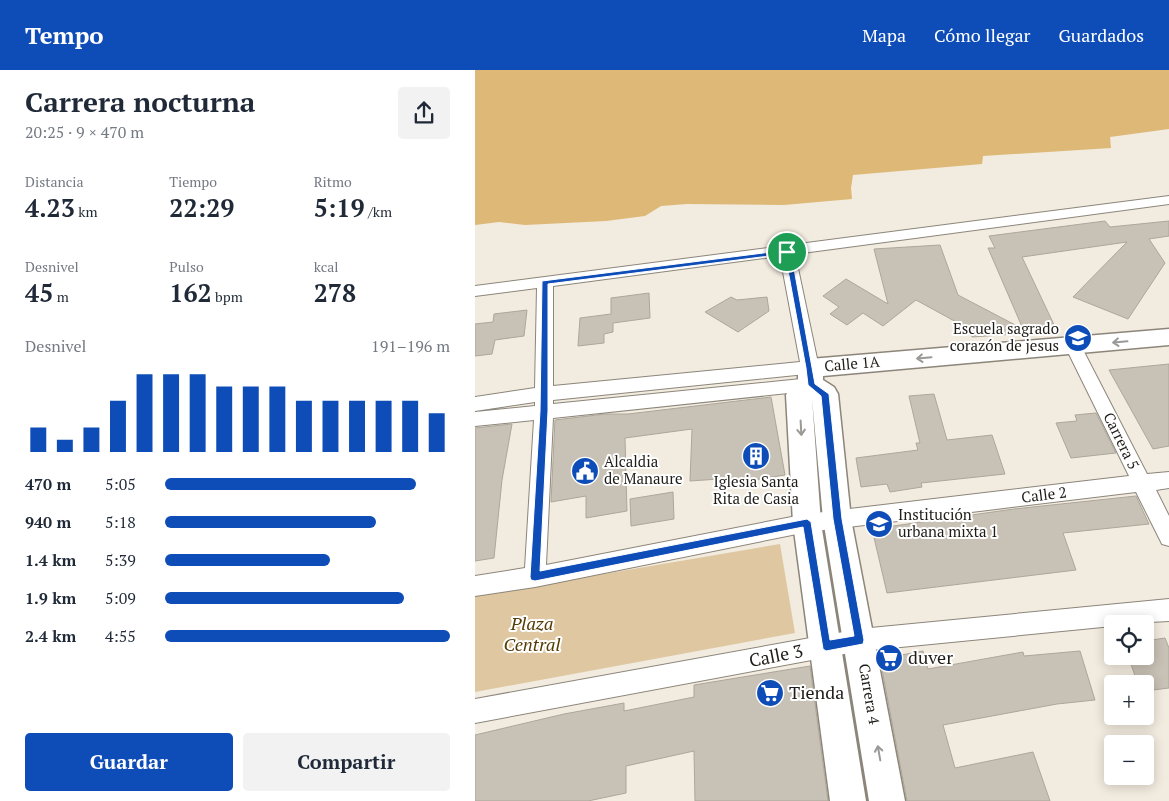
<!DOCTYPE html>
<html lang="es">
<meta charset="utf-8">
<style>
:root{--surface:#fff;--page:#f2f2f3;--text:#1f2937;--muted:#747a83;--accent:#0e4db8}
body{margin:0;font-family:"PT Serif",serif;background:var(--page);color:var(--text);height:100vh;display:flex;flex-direction:column;font-size:19px;white-space:nowrap}
*{box-sizing:border-box;margin:0}
p{font-size:16px;color:var(--muted)}
.icon{flex:none;width:28px;height:28px;fill:none;stroke:currentColor;stroke-width:2;stroke-linecap:round;stroke-linejoin:round}
.map{position:relative;flex:1;overflow:hidden}
.sheet{display:flex;flex-direction:column;background:var(--surface);width:475px}
.sheet>*{flex:none}
.buttons{position:absolute;left:629px;top:545px;display:grid;gap:10px}
.buttons a{display:grid;place-items:center;width:50px;height:50px;border-radius:5px;background:var(--surface);box-shadow:0 2px 12px #0003;font-size:25px}
.pin{position:absolute;display:grid;place-items:center;width:42px;height:42px;color:#fff;margin:-21px;border:2px solid #fff;border-radius:50%;box-shadow:0 1px 5px #0007}
.round{display:grid;place-items:center;flex:none;width:52px;height:52px;border-radius:5px;background:var(--page)}
.head{display:flex;align-items:center;justify-content:space-between;height:85px;padding:0 25px}
h1{font-size:28px;font-weight:800;line-height:38px}
.figures{display:grid;grid-template-columns:repeat(3,1fr);gap:8px;height:85px;padding:5px 25px}
.figures div{display:grid;align-content:center}
.figures b{font-size:25px;font-weight:800}
.figures small{font-size:14px;font-weight:400}
.figures p{font-size:14px}
.chart{height:140px;padding:10px 25px}
.chart p{display:flex;justify-content:space-between}
.chart svg{width:100%;height:90px;margin-top:5px;stroke:var(--accent);stroke-width:6}
.primary-button{display:flex;gap:10px;margin-top:auto;padding:10px 25px}
.primary-button a{flex:1;height:58px;border-radius:5px;background:var(--accent);color:#fff;font-size:20px;font-weight:800;line-height:58px;text-align:center}
.primary-button a+a{background:var(--page);color:var(--text)}
ul{padding:0 25px;list-style:none;font-size:16px}
li{display:grid;grid-template-columns:80px 60px 1fr;align-items:center;height:38px}
li i{height:12px;border-radius:6px;background:var(--accent)}
header{display:flex;align-items:center;gap:30px;box-sizing:border-box;height:70px;padding:0 25px;background:var(--accent);color:#fff}
header strong{font-size:24px}
nav{display:flex;gap:28px;margin-inline-start:auto;font-size:18px}
main{display:flex;flex:1;min-height:0}
.map>svg:first-child{display:block}
.green{fill:#dfc8a1}
.water{fill:#ddb876}
.building{fill:#c8c1b5;stroke:#ada69b}
.lines{fill:none;stroke-linecap:round;stroke-linejoin:round}
.street-casing{stroke:#8c857a;stroke-width:2}
.secondary-casing{stroke:#8c857a;stroke-width:3}
.street{fill:#fff;fill-rule:evenodd}
.secondary{fill:#fff;fill-rule:evenodd}
.oneway{stroke:#9a9997}
.route{fill:#0e4db8;stroke:#fff;fill-rule:evenodd}
.labels{text-anchor:middle;stroke-width:4;stroke-linejoin:round;paint-order:stroke}
.poi-label{font-size:15px;fill:#1e1c18;stroke:#fff;text-anchor:start}
.street-label{font-size:15px;fill:#1e1c18;stroke:#fff}
.near-park-label{font-size:18px;font-style:italic;fill:#553c05;stroke:#fff}
.near-street-label{font-size:18px;fill:#1e1c18;stroke:#fff}
.near-poi-label{font-size:18px;fill:#1e1c18;stroke:#fff;text-anchor:start}
</style>
<header>
<strong>Tempo</strong>
<nav><a>Mapa</a><a>Cómo llegar</a><a>Guardados</a></nav>
</header>
<main>
<section class="sheet">
<div class="head"><div><h1>Carrera nocturna</h1><p>20:25 · 9 × 470 m</p></div><a class="round"><svg class="icon" aria-label="share" viewBox="0 0 24 24"><path d="M12 15V3M7 8l5-5 5 5M5 13v7h14v-7"/></svg></a></div>
<div class="figures">
<div><p>Distancia</p><b>4.23<small> km</small></b></div>
<div><p>Tiempo</p><b>22:29</b></div>
<div><p>Ritmo</p><b>5:19<small> /km</small></b></div>
</div>
<div class="figures">
<div><p>Desnivel</p><b>45<small> m</small></b></div>
<div><p>Pulso</p><b>162<small> bpm</small></b></div>
<div><p>kcal</p><b>278</b></div>
</div>
<div class="chart"><p><span>Desnivel</span>191–196 m</p>
<svg viewBox="0 0 160 44" preserveAspectRatio="none"><path d="M5 44V32M15 44V38M25 44V32M35 44V19M45 44V6M55 44V6M65 44V6M75 44V12M85 44V12M95 44V12M105 44V19M115 44V19M125 44V19M135 44V19M145 44V19M155 44V25"/></svg>
</div>
<ul>
<li><b>470 m</b>5:05<i style="width:88%"></i></li>
<li><b>940 m</b>5:18<i style="width:74%"></i></li>
<li><b>1.4 km</b>5:39<i style="width:58%"></i></li>
<li><b>1.9 km</b>5:09<i style="width:84%"></i></li>
<li><b>2.4 km</b>4:55<i style="width:100%"></i></li>
</ul>
<div class="primary-button"><a>Guardar</a><a>Compartir</a></div>
</section>
<div class="map">
<svg width="694" height="731" viewBox="0 0 694 731">
<rect width="100%" height="100%" fill="#f2ebdf"/>
<path class="green" d="M305,474l15,89 -320,59v-96z"/>
<path class="water" d="M0,0h694v59l-59,8 1,11 -128,8 -1,8 -129,11 -2,13 1,11 -68,6 -97,-1 -26,2 -16,10 -39,5 -81,4 -26,-3 -24,3z"/>
<g class="building">
<path d="M630,151l5,6 59,-6v15l-20,3 16,24 -37,56 -55,-22 54,-55 -105,15 35,74 -85,6 -3,-8 -53,-29 -33,26 -20,-13 -16,12 -17,-11 9,-7 -16,-11 23,-17 42,25 -14,-55 66,-4 18,50 65,34 -35,-81h7l-6,-12z"/>
<path d="M174,223l1,25 -37,5v9l-9,2v9l-26,3 2,-28 31,-4v-16z"/>
<path d="M256,227l6,3 30,-3 2,14 -31,21 -33,-20z"/>
<path d="M52,240l-3,26 -29,4 -3,14 -17,2v-32l18,-2 1,-8z"/>
<path d="M694,294v82l-16,3 -44,-79z"/>
<path d="M459,324l13,46 45,-5 13,39 -84,9 1,4 -32,5 -3,-8 -26,3 -5,-29 62,-8 -2,-7h4l-11,-47z"/>
<path d="M296,327l14,78 -50,8 -1,-5 -44,3 2,-52 -67,9 2,73 -41,7v-22l-35,6 4,-82 50,-6h23z"/>
<path d="M621,343l20,40 -45,5 -15,-35 21,-2 -2,-6z"/>
<path d="M37,354l-10,56 -8,78 -19,3v-133z"/>
<path d="M198,422l1,27 -43,7 -1,-27z"/>
<path d="M661,426l13,28 -86,9 13,37 -189,23 -15,-64 142,-20z"/>
<path d="M690,568l4,10v40l-24,3v-7h-7l-10,-28h17v-15z"/>
<path d="M448,581l5,18 95,-17 1,4 56,-5 15,49 -38,4 -114,21 12,43 78,-16 17,49h-143l-27,-142z"/>
<path d="M335,596l18,135h-133l-1,-50 -68,15v27l-38,8h-113v-66l89,-21 60,-11v8l70,-14v-12z"/>
</g>
<g class="lines">
<g class="street-casing">
<g id="street">
<path d="M694,126v8l-374,50 24,114 -3,5 -263,27v4l258,-26 6,2 3,5 -3,5 -264,28 -7,147 261,-51 322,-38 -64,-130 2,-4 6,-2 6,2 2,4 66,128 22,-2v16l-13,2 13,26v30l-7,-2 -26,-52 -329,40 -272,55 -60,9v-20l50,-8 9,-148 -59,6v-14l60,-6v-4l-60,9v-14l60,-9 2,-100 -62,8v-10zM305,186l20,106 -247,24v-100z"/>
<path d="M694,529v22l-56,3v2l-253,25 -385,72v-24l385,-70z"/>
</g>
</g>
<g class="secondary-casing">
<path id="secondary" d="M694,259v16l-346,31v4l11,7 4,7 13,125 54,282h-36l-46,-282 -11,-121 9,125 45,278h-36l-37,-278 -7,-128 4,-7 8,-7v-13l3,-6 9,-3z"/>
</g>
<use href="#street" class="street"/>
<use href="#secondary" class="secondary"/>
</g>
<defs><path id="oneway-shaft" d="M-6 0H5M1.5-3L5.5 0L1.5 3" fill="none" stroke-width="1.6" stroke-linecap="round" stroke-linejoin="round" transform="scale(1.25)"/></defs>
<g class="oneway">
<use href="#oneway-shaft" transform="translate(645 272) rotate(175)"/>
<use href="#oneway-shaft" transform="translate(449 288) rotate(175)"/>
<use href="#oneway-shaft" transform="translate(326 358) rotate(87)"/>
<use href="#oneway-shaft" transform="translate(404 683) rotate(-100)"/>
</g>
<path class="route" d="M312,180l4,2 24,132 14,10 13,125 22,121 -1,4 -37,7 -3,-2 -20,-122 -268,54 -4,-1 -1,-3 10,-166 2,-130zM310,184l21,114 2,17 13,11 12,123 21,117 -24,4 -19,-118 -4,-3 -267,52 8,-160v-127z"/>
<defs>
<g id="school-disc" transform="scale(1.4375)"><circle r="9.5" fill="#0e4db8" stroke="#fff"/><path d="M0-5L7-2L0 1L-7-2ZM-4 1L0 2.5L4 1V4Q0 6-4 4Z" fill="#fff"/></g>
<g id="building-disc" transform="scale(1.4375)"><circle r="9.5" fill="#0e4db8" stroke="#fff"/><path d="M-4-6H4V6H1V3H-1V6H-4ZM-2.5-4.3h1.7v1.8h-1.7ZM.8-4.3h1.7v1.8H.8ZM-2.5-1h1.7V.8h-1.7ZM.8-1h1.7V.8H.8Z" fill="#fff"/></g>
<g id="civic-disc" transform="scale(1.4375)"><circle r="9.5" fill="#0e4db8" stroke="#fff"/><path d="M-.6-6.5H3V-4.5H.6V-3L4-1V1h2V6H-6V1h2V-1L-.6-3ZM-1.2 2.5V6h2.4V2.5Z" fill="#fff"/></g>
<g id="supermarket-disc" transform="scale(1.4375)"><circle r="9.5" fill="#0e4db8" stroke="#fff"/><path d="M-6-5.5h2.5l.6 2H6L4.5 2H-2.5L-4.4-4H-6ZM-1.5 3.2a1.3 1.3 0 1 0 .1 0ZM3 3.2a1.3 1.3 0 1 0 .1 0Z" fill="#fff"/></g>
</defs>
<g fill-rule="evenodd">
<use href="#school-disc" x="603" y="268"/>
<use href="#building-disc" x="281" y="386"/>
<use href="#civic-disc" x="110" y="401"/>
<use href="#school-disc" x="404" y="454"/>
<use href="#supermarket-disc" x="414" y="588"/>
<use href="#supermarket-disc" x="295" y="623"/>
</g>
<g class="labels">
<g class="poi-label">
<text x="584" y="264" text-anchor="end">Escuela sagrado<tspan x="584" dy="17">corazón de jesus</tspan></text>
<text x="129" y="397">Alcaldia<tspan x="129" dy="17">de Manaure</tspan></text>
<text x="281" y="417" text-anchor="middle">Iglesia Santa<tspan x="281" dy="17">Rita de Casia</tspan></text>
<text x="423" y="450">Institución<tspan x="423" dy="17">urbana mixta 1</tspan></text>
</g>
<g class="street-label">
<text transform="translate(377 294) rotate(-5)" y="5">Calle 1A</text>
<text transform="translate(646 371) rotate(64)" y="5">Carrera 5</text>
<text transform="translate(569 425) rotate(-7)" y="5">Calle 2</text>
<text transform="translate(394 624) rotate(80)" y="5">Carrera 4</text>
</g>
<g class="near-park-label">
<text x="57" y="560">Plaza<tspan x="57" dy="21">Central</tspan></text>
</g>
<g class="near-street-label">
<text transform="translate(301 586) rotate(-11)" y="6">Calle 3</text>
</g>
<g class="near-poi-label">
<text x="433" y="594">duver</text>
<text x="314" y="629">Tienda</text>
</g>
</g>
</svg>
<div class="buttons">
<a><svg class="icon" aria-label="locate" viewBox="0 0 24 24"><circle cx="12" cy="12" r="6"/><path d="M12 2v4M12 18v4M2 12h4M18 12h4"/></svg></a>
<a>+</a>
<a>−</a>
</div>
<div class="pin" style="left:312px;top:182px;background:#1e9e55"><svg class="icon" aria-label="arrive" viewBox="0 0 24 24"><path d="M6 21V4h12l-3 4 3 4H6"/></svg></div>
</div>
</main>
